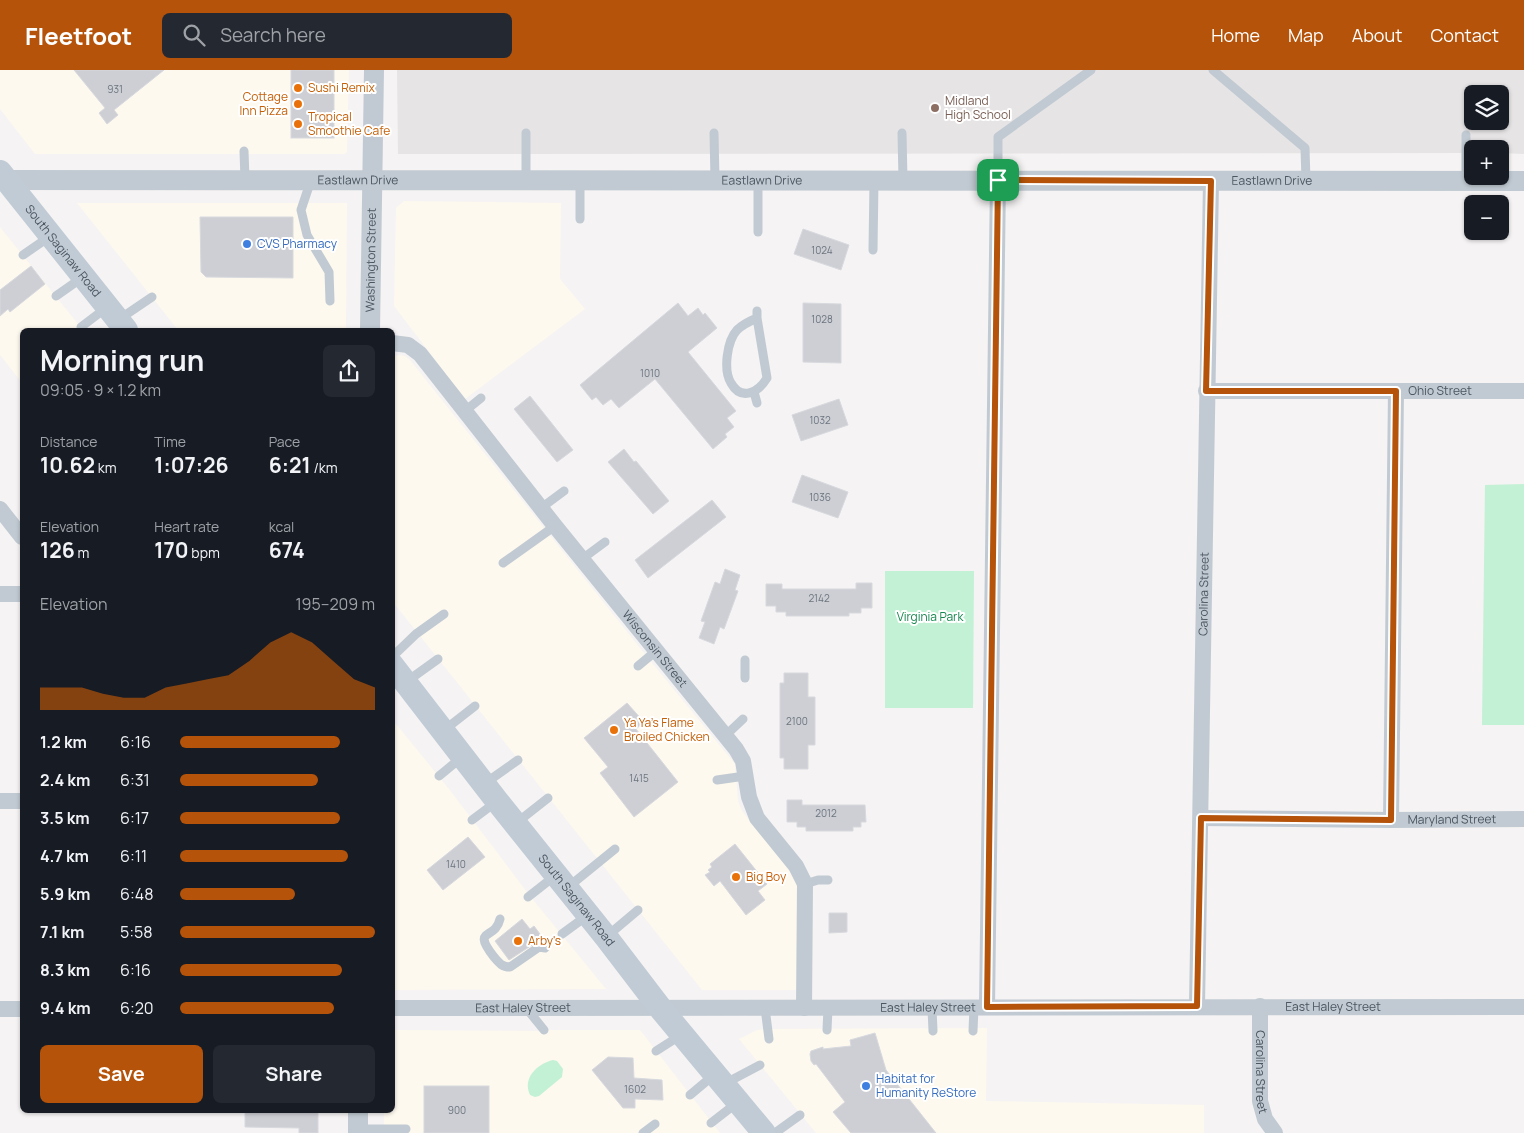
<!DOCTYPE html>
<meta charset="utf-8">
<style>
:root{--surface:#171b24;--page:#242831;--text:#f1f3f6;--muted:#9ea1a6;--accent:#b45309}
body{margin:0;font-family:Manrope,sans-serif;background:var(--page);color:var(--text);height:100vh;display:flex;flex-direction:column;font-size:19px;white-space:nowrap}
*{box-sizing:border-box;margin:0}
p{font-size:16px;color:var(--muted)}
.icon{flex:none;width:28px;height:28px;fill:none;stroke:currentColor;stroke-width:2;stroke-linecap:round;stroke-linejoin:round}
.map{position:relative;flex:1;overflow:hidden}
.details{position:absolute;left:20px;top:258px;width:375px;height:785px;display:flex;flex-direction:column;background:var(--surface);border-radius:8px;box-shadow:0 1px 4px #0004}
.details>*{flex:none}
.fabs{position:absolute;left:1464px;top:15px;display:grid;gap:10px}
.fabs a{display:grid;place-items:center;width:45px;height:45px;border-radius:8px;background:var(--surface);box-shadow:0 1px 4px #0004;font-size:25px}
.pin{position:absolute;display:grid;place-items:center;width:42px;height:42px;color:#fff;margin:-21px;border-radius:10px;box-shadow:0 2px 8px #0006}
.round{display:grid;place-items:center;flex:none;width:52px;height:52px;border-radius:8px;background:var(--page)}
.overview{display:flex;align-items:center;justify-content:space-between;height:85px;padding:0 20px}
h1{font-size:28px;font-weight:700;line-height:38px}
.stats{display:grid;grid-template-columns:repeat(3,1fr);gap:8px;height:85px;padding:5px 20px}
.stats div{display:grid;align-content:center}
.stats b{font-size:21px;font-weight:700}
.stats small{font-size:14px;font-weight:400}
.stats p{font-size:14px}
.chart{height:140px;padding:10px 20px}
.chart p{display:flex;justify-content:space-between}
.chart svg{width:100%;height:90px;margin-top:5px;fill:var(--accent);opacity:.7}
.action{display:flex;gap:10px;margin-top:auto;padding:10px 20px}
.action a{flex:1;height:58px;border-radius:8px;background:var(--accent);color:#fff;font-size:20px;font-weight:700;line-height:58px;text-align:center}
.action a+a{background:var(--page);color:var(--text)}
ul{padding:0 20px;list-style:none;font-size:16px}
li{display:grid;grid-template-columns:80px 60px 1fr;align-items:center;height:38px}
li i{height:12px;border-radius:6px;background:var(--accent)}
header{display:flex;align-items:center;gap:30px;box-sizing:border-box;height:70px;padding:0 25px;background:var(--accent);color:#fff}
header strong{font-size:24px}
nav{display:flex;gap:28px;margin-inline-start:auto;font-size:18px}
.search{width:350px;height:45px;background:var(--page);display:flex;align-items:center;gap:12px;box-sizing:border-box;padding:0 18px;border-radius:8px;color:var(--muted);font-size:19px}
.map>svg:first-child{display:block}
.commercial{fill:#fdf9ef}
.education{fill:#e6e4e5;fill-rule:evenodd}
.green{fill:#c3f1d5}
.building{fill:#cdcfd5;stroke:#d7d9de}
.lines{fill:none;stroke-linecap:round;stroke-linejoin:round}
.service{stroke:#c1cad2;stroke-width:9}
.minor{stroke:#c1cad2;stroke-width:16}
.tertiary{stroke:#c1cad2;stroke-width:20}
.secondary{stroke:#c1cbd6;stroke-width:24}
.route-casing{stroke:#fff;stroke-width:10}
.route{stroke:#b45309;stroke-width:6}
.food-dot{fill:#e8710a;stroke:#fff;stroke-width:2}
.education-dot{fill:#8d6e63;stroke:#fff;stroke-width:2}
.shop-dot{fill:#3f7fe0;stroke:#fff;stroke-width:2}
.labels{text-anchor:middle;stroke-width:4;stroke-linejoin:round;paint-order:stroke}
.number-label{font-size:10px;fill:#6b747e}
.food-label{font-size:12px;fill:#c56008;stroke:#fff;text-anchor:start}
.education-label{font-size:12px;fill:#785e54;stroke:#fff;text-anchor:start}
.street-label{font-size:12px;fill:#4a5661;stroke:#fff}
.shop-label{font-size:12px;fill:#366cbe;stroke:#fff;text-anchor:start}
.park-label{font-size:12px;fill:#17864f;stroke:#fff}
</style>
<header>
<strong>Fleetfoot</strong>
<div class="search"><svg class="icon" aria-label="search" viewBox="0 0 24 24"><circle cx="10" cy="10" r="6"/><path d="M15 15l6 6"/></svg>Search here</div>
<nav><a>Home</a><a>Map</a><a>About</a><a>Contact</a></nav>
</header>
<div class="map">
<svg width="1524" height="1063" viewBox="0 0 1524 1063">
<rect width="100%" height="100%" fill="#f5f3f3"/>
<g class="commercial">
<path d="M0,0h349l-2,82 -2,2h-310l-35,-45z"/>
<path d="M404,131l157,2 -1,76 25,30 -120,90 -71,-93 2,-98z"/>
<path d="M77,133h270l-1,127h-168z"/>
<path d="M0,157l83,103h-61v53l-22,-28z"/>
<path d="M400,285l5,1 5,4 238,298 87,106 3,37 4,10 47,59 9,17 2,103h-98l-309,-388 1,-246z"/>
<path d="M392,649l57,70 81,107 76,93 -213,1z"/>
<path d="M987,958l-1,73 218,4v28h-388l-77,-94 18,-9 11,-1z"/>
<path d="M393,960l142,1 16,-1h89l80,103h-336v-23h8z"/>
</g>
<path class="education" d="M397,0h1127v84l-24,-1v-4h-28v4l-1074,1zM1472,24h28v27h-28z"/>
<g class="green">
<path d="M1524,414v241h-42l3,-240z"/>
<path d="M885,501h89l-1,137h-88z"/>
<path d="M553,990l4,1 6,8 -1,8 -23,19 -4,1 -5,-2c-8,-17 7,-31 23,-35z"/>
</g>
<g class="building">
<path d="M74,0h90l-50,40 4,5 -11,9 -8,-11 6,-5z"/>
<rect x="291" y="0" width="43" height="68"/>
<path d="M200,147h93v61l-87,-1 -5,-5z"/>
<path d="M803,159l46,16 -8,25 -47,-16z"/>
<path d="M31,196l14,18 -35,28 -2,-3 -8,7v-26z"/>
<path d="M678,233l10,13 10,-8 5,7 2,-2 12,15 -29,24 48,59 -9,7 7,9 -9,7 2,3 -14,12 -58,-70 -36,29 -8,-9 -8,6 -7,-8 -4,3 -12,-15z"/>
<path d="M803,233l38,1v59l-38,-1z"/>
<path d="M530,326l43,54 -16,12 -43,-53z"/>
<path d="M839,329l9,26 -47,16 -9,-26z"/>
<path d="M624,379l10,13 2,-1 33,40 -16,13 -45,-52z"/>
<path d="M802,405l46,17 -10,26 -46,-16z"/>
<path d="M712,430l14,17 -78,61 -13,-18z"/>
<path d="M725,499l15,6 -5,15 3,1 -14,38 -4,-2 -6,17 -15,-6 6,-16 -4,-1 14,-39 5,2z"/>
<path d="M856,513h16v25h-11v5h-12v3h-63v-4h-10v-6h-10v-22h16v5h74z"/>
<path d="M784,603h24v24h7v48h-7v24h-24v-11h-4v-75h4z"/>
<path d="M627,633l17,19 -8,7 42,53 -44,35 -34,-44 8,-6 -24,-29z"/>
<path d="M787,730h15v5h63l1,17h-5v5h-8v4h-47v-4h-9v-5h-10z"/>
<path d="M468,767l17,20 -42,33 -16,-20z"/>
<path d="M735,774l32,40 -9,7 7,9 -19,15 -26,-34 -6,5 -9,-11 5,-3 -2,-2 4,-3 -2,-3z"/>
<path d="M829,843h18v19l-18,1z"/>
<path d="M522,849l8,10 4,-3 9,12 -34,22 -14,-19z"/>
<path d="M875,963l11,37 50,63h-85l-18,-21 12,-10 -29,-38 -2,1 -3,-4 -1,-7 1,-3 12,-4v2l28,-3 -1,-6z"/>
<path d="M608,987l25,1 1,20 28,2 1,20 -28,-1v9h-12l-31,-38z"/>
<rect x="424" y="1016" width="65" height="47"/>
<path d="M245,1040h73v23h-19v-5l-54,-1z"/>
</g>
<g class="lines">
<g class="service">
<path d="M1213,0l92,78 1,33"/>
<path d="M526,63v47"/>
<path d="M714,63l1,47"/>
<path d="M902,63l1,47"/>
<path d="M1466,65v46"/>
<path d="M244,81l1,29"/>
<path d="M311,110l-10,30 6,25 22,37 1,29"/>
<path d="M580,110v39"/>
<path d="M758,110v52"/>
<path d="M998,110v-43l93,-67"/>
<path d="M873,180l1,-69"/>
<path d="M23,185l26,-18"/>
<path d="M56,226l27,-19"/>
<path d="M757,248c-7,3 -15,7 -20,12 -10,11 -14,40 -6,53 10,18 27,10 36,-5l-10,-60v-7"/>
<path d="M118,250l34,-23"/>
<path d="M81,257l25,-19"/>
<path d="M754,322l3,11"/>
<path d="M465,341l16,-13"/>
<path d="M541,438l23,-17"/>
<path d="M582,489l23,-17"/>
<path d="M503,493l52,-37"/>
<path d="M392,587l24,-23 28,-20"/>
<path d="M745,590v18"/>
<path d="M638,596l18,-15"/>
<path d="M406,612l32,-23"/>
<path d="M443,661l32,-25"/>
<path d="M725,666l18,-17"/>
<path d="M439,706l23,-19"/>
<path d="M717,710l28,-4"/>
<path d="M484,714l34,-24"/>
<path d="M472,750l24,-18"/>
<path d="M515,754l33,-26"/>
<path d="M805,814l13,-4h10"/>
<path d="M567,818l48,-39"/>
<path d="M528,827l28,-22"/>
<path d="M500,849c-5,22 -29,8 -6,38 5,6 8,10 16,10l29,-20 6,1"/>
<path d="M562,864l26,-19"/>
<path d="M606,867l32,-27"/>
<path d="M765,938l4,31"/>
<path d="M932,938l1,23"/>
<path d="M527,939l17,21"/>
<path d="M827,960l1,-22"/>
<path d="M973,961l1,-24"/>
<path d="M656,981l25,-16"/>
<path d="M724,1014l36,-19"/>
<path d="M690,1025l25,-21"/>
<path d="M711,1053l27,-21"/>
<path d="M358,1059h48"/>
<path d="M643,1063l12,-9"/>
<path d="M775,1063l25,-18"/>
</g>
<g class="minor">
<path id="s1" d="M392,273l16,2 12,9 135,172 181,223 7,12 6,36 8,21 39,48 9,18 -1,124"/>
<path id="s2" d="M1206,321h318"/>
<path d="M0,439l22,28"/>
<path d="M0,524h22"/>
<path d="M0,731h22"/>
<path id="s3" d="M1201,748l190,2 133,-1"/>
<path d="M1391,750l5,-429"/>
<path id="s4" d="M1197,936l14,-825"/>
<path id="s5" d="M1260,936v95l5,18 10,14"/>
<path d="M987,937l11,-827"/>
<path id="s6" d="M392,938c378,1 755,-2 1132,-1"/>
<path d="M0,939h22"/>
</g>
<g class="tertiary">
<path id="s7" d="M0,110l1524,1"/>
<path id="s8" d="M370,260l4,-260"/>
<path d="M358,1063v-23"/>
</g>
<g class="secondary">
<path id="s9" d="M0,102l126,158"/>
<path id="s10" d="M392,595l105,136 109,136 55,72 103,124"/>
</g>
</g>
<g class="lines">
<g class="route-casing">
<path id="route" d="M998,110l213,1 -5,210h190l-5,429 -190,-2 -4,188 -210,1z"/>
</g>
<use href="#route" class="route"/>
</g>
<g class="food-dot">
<circle cx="298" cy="18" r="5"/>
<circle cx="298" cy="34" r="5"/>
<circle cx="298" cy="54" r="5"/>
<circle cx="614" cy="660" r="5"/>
<circle cx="736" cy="807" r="5"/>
<circle cx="518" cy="871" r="5"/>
</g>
<circle class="education-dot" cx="935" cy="38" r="5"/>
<g class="shop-dot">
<circle cx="247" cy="174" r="5"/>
<circle cx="866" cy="1016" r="5"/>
</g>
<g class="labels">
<g class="number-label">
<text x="115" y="23">931</text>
<text x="822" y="184">1024</text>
<text x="822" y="253">1028</text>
<text x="650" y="307">1010</text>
<text x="820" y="354">1032</text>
<text x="820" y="431">1036</text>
<text x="819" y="532">2142</text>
<text x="797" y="655">2100</text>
<text x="639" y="712">1415</text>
<text x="826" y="747">2012</text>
<text x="456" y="798">1410</text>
<text x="635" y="1023">1602</text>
<text x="457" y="1044">900</text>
</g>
<g class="food-label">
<text x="308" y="22">Sushi Remix</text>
<text x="288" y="31" text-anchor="end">Cottage<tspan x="288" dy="14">Inn Pizza</tspan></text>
<text x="308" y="51">Tropical<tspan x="308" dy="14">Smoothie Cafe</tspan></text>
<text x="624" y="657">Ya Ya's Flame<tspan x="624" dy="14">Broiled Chicken</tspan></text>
<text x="746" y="811">Big Boy</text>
<text x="528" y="875">Arby's</text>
</g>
<g class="education-label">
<text x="945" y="35">Midland<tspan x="945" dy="14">High School</tspan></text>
</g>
<g class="street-label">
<text dy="4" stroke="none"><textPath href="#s7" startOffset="358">Eastlawn Drive</textPath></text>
<text dy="4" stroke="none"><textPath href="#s7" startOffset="762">Eastlawn Drive</textPath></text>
<text dy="4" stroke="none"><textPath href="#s7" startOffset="1272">Eastlawn Drive</textPath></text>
<text dy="4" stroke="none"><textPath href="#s9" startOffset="101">South Saginaw Road</textPath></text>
<text dy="4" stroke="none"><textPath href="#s8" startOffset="70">Washington Street</textPath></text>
<text dy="4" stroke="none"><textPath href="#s2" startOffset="234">Ohio Street</textPath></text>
<text dy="4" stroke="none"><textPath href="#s4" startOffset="412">Carolina Street</textPath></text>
<text dy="4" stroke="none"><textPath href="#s1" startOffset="408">Wisconsin Street</textPath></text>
<text dy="4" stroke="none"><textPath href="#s3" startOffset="251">Maryland Street</textPath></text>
<text dy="4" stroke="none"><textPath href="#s10" startOffset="299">South Saginaw Road</textPath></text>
<text dy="4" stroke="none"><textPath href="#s6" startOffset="536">East Haley Street</textPath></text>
<text dy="4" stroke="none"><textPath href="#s6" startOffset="941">East Haley Street</textPath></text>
<text dy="4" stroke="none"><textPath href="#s6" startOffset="131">East Haley Street</textPath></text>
<text dy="4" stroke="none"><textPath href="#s5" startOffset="66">Carolina Street</textPath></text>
</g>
<g class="shop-label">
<text x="257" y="178">CVS Pharmacy</text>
<text x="876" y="1013">Habitat for<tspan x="876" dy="14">Humanity ReStore</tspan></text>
</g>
<g class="park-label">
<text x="930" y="551">Virginia Park</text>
</g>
</g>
</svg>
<div class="fabs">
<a><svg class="icon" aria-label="layers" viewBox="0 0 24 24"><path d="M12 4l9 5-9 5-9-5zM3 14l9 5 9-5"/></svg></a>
<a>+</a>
<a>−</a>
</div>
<div class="pin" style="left:998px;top:110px;background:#1e9e55"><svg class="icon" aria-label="arrive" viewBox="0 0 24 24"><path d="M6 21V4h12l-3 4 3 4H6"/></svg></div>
<section class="details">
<div class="overview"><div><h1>Morning run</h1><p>09:05 · 9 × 1.2 km</p></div><a class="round"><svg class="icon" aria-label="share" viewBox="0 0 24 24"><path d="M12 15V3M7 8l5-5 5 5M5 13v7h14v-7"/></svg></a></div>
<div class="stats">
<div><p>Distance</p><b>10.62<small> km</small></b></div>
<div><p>Time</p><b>1:07:26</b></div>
<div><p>Pace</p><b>6:21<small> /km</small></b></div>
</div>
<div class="stats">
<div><p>Elevation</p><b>126<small> m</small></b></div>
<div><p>Heart rate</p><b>170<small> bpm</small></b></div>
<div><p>kcal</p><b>674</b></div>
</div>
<div class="chart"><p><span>Elevation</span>195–209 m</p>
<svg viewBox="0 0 160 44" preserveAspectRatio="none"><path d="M0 44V33L10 33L20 33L30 36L40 38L50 38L60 33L70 31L80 29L90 27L100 20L110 11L120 6L130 11L140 20L150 29L160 33V44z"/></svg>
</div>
<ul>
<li><b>1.2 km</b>6:16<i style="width:82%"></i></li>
<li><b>2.4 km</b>6:31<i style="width:71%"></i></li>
<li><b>3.5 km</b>6:17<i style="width:82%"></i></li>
<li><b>4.7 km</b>6:11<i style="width:86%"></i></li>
<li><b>5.9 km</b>6:48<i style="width:59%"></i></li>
<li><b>7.1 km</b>5:58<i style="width:100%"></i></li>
<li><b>8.3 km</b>6:16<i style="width:83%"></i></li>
<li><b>9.4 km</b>6:20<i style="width:79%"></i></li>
</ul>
<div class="action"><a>Save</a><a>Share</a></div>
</section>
</div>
